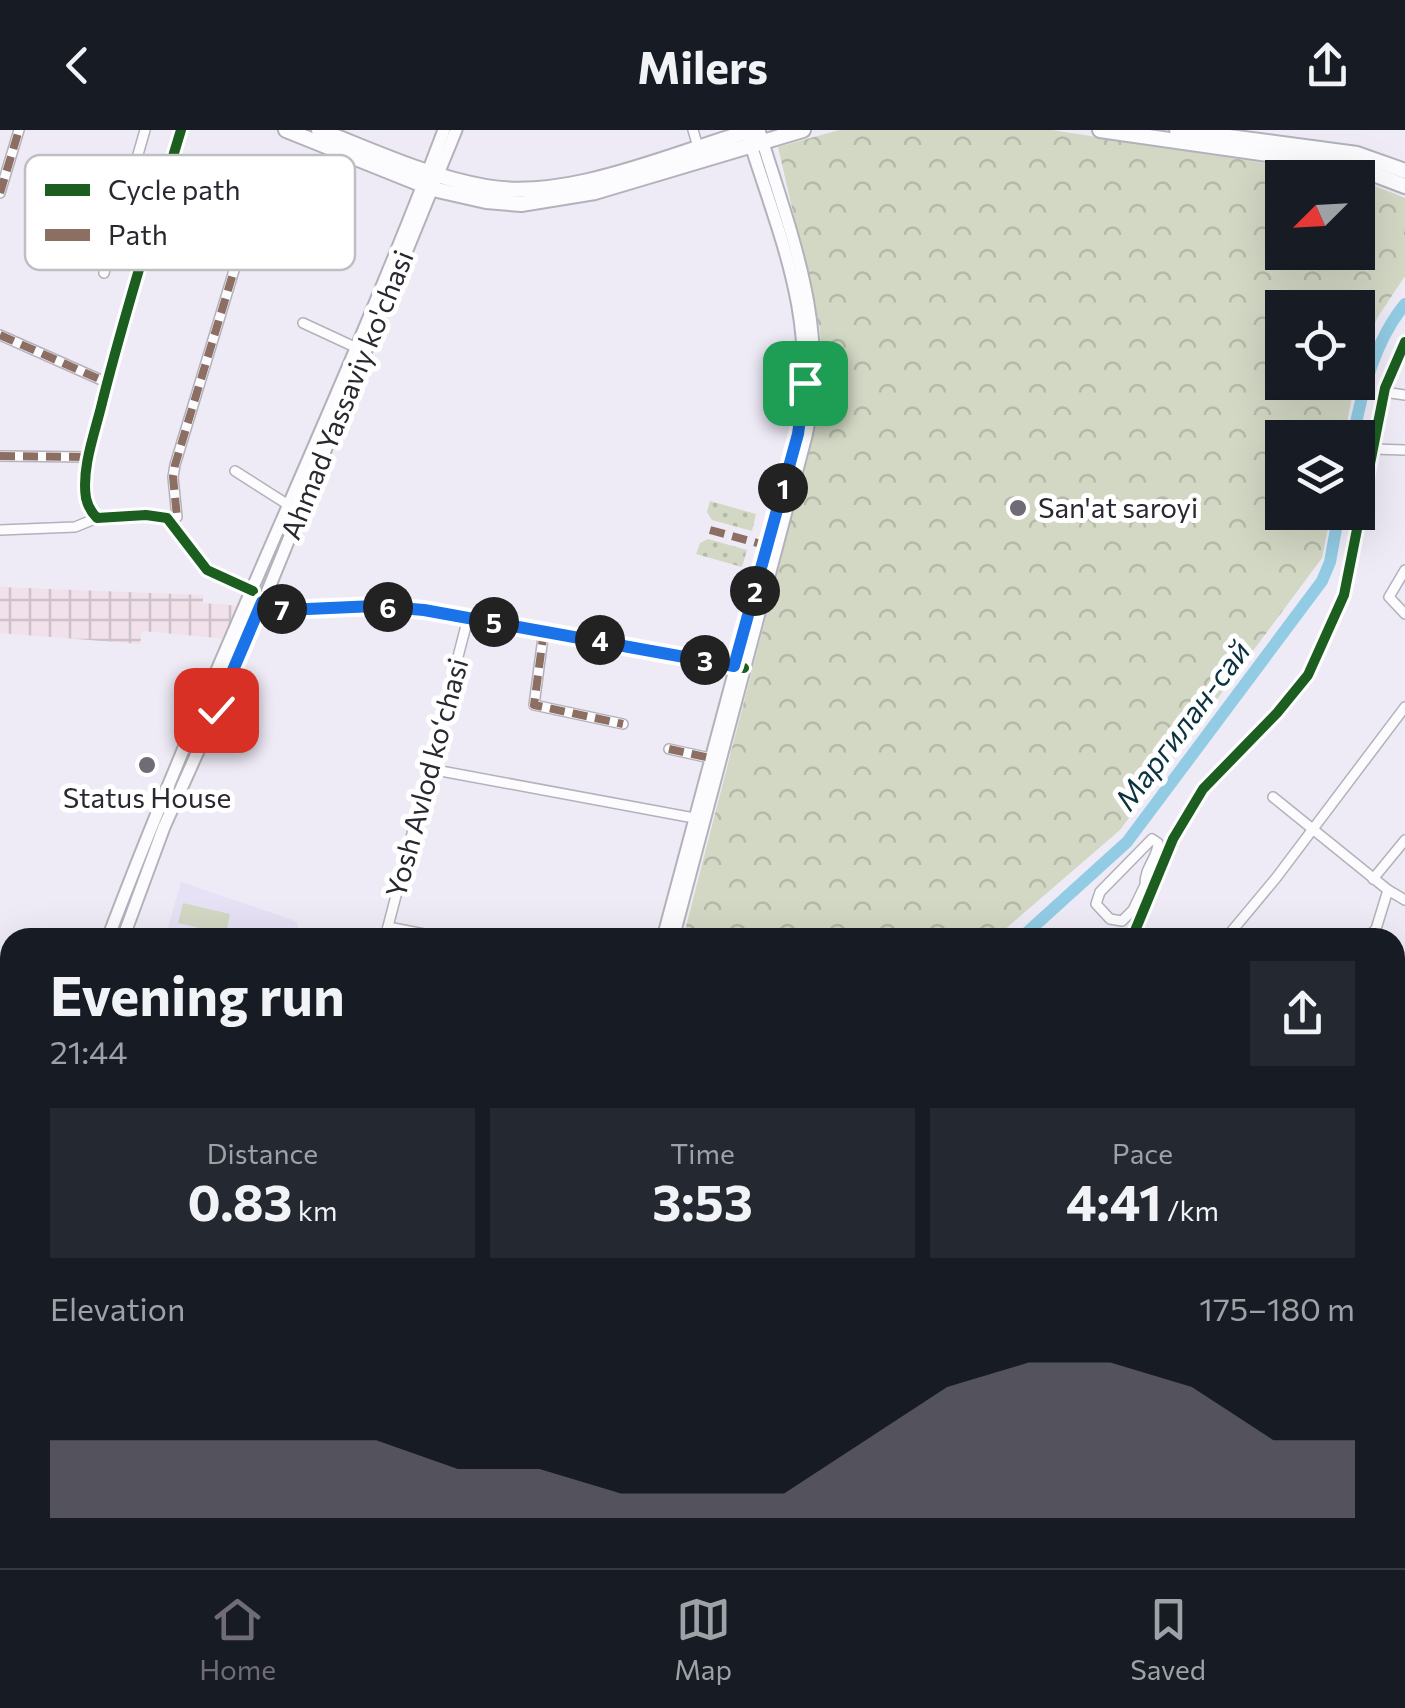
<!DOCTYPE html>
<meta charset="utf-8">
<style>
:root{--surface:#171b24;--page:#242831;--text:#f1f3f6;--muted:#9ea1a6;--line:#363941;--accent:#6f6c76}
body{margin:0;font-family:Commissioner,sans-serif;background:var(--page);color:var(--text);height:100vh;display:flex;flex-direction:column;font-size:38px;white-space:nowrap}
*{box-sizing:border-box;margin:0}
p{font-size:32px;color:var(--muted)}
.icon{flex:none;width:55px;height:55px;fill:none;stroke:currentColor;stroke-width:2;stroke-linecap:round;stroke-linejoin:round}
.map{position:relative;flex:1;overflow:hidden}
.details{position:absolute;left:0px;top:798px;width:1405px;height:642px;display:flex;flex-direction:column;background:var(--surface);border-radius:30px 30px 0 0;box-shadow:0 10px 40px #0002}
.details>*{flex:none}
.needle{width:65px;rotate:246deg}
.fabs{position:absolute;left:1265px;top:30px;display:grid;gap:20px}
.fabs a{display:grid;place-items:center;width:110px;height:110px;border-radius:0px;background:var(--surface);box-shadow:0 10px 40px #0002;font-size:50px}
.pin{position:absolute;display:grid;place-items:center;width:85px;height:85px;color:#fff;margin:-42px;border-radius:20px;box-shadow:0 5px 15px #0006}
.km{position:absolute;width:50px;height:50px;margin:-25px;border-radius:50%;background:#222;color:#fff;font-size:28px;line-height:50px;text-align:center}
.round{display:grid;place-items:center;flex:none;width:105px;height:105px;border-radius:0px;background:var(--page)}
.summary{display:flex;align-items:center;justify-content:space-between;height:170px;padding:0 50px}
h1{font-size:55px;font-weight:700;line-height:75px}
.metrics{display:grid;grid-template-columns:repeat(3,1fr);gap:15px;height:170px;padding:10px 50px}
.metrics div{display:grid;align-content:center;border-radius:0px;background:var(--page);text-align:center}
.metrics b{font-size:50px;font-weight:700}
.metrics small{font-size:28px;font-weight:400}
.metrics p{font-size:28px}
.chart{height:280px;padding:20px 50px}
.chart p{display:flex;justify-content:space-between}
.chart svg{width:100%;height:180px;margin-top:10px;fill:var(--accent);opacity:.7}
header{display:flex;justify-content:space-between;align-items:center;height:130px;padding:0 50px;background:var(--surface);font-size:45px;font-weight:700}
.tabs{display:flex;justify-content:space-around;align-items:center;height:140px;border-top:2px solid var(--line);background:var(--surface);font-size:28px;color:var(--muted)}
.tabs a{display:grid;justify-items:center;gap:5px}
.tabs .current{color:var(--accent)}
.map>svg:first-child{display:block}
.industrial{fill:url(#industrial-grid)}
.built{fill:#e7e1f6}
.grass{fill:url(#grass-dots)}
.forest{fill:url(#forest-crowns)}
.garden{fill:#d2d8c4}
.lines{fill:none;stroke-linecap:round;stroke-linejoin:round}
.river{stroke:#92cce4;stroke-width:12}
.minor-casing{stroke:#b3b1ba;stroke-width:12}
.major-casing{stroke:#b3b1ba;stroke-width:15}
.highway-casing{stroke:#b3b1ba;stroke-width:18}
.minor{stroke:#fcfcfe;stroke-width:9}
.major{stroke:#fcfcfe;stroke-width:11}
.highway{stroke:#fcfcfe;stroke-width:14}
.quiet{stroke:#8d6e63;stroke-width:8;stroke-dasharray:15 8;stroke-linecap:butt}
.cycleway-casing{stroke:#fff;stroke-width:16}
.cycleway{stroke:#1b5e20;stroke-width:10}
.route-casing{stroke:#fff;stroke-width:20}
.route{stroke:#1a73e8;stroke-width:12}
.poi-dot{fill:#6f6c76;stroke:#fff;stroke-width:4}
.labels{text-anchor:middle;stroke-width:10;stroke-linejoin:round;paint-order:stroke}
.street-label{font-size:28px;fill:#2a2730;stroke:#fff}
.poi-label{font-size:28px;fill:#2a2730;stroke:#fff;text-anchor:start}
.water-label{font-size:30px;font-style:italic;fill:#0a323f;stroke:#fff}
.key{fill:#fff;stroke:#bfbec1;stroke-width:2.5}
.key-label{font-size:28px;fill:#2a2730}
</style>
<header><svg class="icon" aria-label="back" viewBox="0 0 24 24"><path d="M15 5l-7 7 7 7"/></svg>Milers<svg class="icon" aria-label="share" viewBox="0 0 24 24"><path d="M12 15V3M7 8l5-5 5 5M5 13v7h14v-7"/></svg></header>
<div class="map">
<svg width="1405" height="1438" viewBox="0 0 1405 1438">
<defs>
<pattern id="industrial-grid" width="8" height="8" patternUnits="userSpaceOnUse" patternTransform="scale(2.5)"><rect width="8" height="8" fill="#f0e1eb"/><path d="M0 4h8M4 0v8" fill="none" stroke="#cec1ca"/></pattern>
<pattern id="grass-dots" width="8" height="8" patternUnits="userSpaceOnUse" patternTransform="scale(2.5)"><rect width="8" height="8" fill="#d2d8c4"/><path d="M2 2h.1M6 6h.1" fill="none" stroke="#b4b9a9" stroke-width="1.8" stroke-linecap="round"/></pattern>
<pattern id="forest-crowns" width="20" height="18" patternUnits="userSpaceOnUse" patternTransform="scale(2.5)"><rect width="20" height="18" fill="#d2d8c4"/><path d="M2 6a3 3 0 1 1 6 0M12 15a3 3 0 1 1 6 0" fill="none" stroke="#b4b9a9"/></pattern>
</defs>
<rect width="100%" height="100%" fill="#eeebf7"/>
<path class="industrial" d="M0,457l203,8v8l37,3 -13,33 -85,-8 -2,13 -140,-11z"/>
<g class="built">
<path d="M181,752l109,37 8,5 -1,13 -132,1z"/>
<path d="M1405,1253v185h-117v-8h107v-162z"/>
<path d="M10,1312v118h133l1,8h-144v-87z"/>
<path d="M653,1430h93l5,8h-93z"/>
</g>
<g class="grass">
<path d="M710,371l46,13 -4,17 -40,-11 -5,-8z"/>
<path d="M708,409l39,11 -5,17 -46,-13 4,-11z"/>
</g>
<path class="forest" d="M839,0h213l301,47 -71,1v74h76v-73l47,19v78l-28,42 -19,53v-63h-76v74l73,1 -11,54 -62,1v74l49,1 -9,45 -202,272 -124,107 -313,1 139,-539 -2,-69 -42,-183z"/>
<path class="garden" d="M183,773l47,11 -4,20 -48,-11z"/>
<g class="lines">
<g class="river">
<path d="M1353,308c9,-48 22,-97 52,-134"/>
<path d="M1021,808l106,-96 195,-261 8,-19 9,-50"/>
<path d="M255,1438l1,-8"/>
</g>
<g class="minor-casing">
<g id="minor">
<path d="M181,0c-27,89 -55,178 -78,269 -7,31 -22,68 -17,99 2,9 5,14 11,20l49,-3 21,3 40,52 46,21"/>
<path d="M693,0l5,17"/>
<path d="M164,56l83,20 5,5 -77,254 -2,12 4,40"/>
<path d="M0,63l19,-63"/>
<path d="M104,143l41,-143"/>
<path d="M303,193l56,26"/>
<path d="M0,205l108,48"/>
<path d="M1384,262l21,3"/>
<path d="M1373,319l32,1"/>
<path d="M0,326l89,1"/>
<path d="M235,341l55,35"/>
<path d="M0,400l75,-3 22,-9"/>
<path d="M1405,440l-16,27 16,17"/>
<path d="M263,472l22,8 90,-4 49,4 314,57"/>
<path d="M544,500l-10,75 89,19"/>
<path d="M669,619l41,9"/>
<path d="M430,639l264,49"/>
<path d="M1273,667l115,93 17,10"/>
<path d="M1373,749l32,-39"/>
<path d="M1145,755c-1,-17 13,-27 13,-42l-6,-4 -52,53 -4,12 14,15 12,2 11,-11 12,-25 9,2"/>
<path d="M388,797l57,11"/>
<path d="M385,808l83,-320"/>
<path d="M1132,808l41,-99 30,-50 74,-76 31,-38 36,-80 41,-207 20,-46"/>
<path d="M1226,808l50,-60 129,-171"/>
<path d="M1367,808l9,-9 12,-39"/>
<path d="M1395,1261l10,-14"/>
<path d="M161,1430l1,8"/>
<path d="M428,1430h10"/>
<path d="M639,1430l5,8"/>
<path d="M1129,1438l1,-8"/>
</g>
</g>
<g class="major-casing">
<g id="major">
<path d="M108,808c103,-273 233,-535 336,-808"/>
<path d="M123,808l41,-111 82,-183 210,-514"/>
<path d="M663,808l135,-503c20,-114 -16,-191 -49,-296"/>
<path d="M673,808l133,-502c25,-108 -16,-204 -47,-306"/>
<path d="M0,892l10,4"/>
<path d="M1395,913l10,-1"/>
<path d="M1395,923l10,-1"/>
<path d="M781,1430l5,8"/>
<path d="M796,1430l5,8"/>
<path d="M408,1438l4,-8"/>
</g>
</g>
<g class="highway-casing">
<g id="highway">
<path d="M286,0l147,59 53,12 35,3 74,-12 208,-62"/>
<path d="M319,0c54,21 109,47 167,57 82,15 188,-34 268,-57"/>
<path d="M1100,0l252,36 53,20"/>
<path d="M1177,0l180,24 48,17"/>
</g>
</g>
<use href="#minor" class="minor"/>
<use href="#major" class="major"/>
<use href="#highway" class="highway"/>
<g class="quiet">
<path d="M164,56l83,20 5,5 -77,254 -2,12 4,40"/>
<path d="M0,63l19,-63"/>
<path d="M0,205l108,48"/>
<path d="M0,326l89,1 1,-5"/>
<path d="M710,400l51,14"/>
<path d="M544,500l-10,75 89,19"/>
<path d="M669,619l41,9"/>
</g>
<g class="cycleway-casing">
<g id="cycleway">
<path d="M181,0c-27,89 -55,178 -78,269 -7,31 -22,68 -17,99 2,9 5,14 11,20l49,-3 21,3 40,52 46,21"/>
<path d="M263,472l22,8 90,-4 49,4 320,58"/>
<path d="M1132,808l41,-99 30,-50 74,-76 31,-38 36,-80 41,-207 20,-46"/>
</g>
</g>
<use href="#cycleway" class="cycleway"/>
</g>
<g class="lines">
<g class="route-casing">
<path id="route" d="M216,580l46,-108 23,8 90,-4 49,4 310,56 64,-232 7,-51"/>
</g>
<use href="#route" class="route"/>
</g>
<g class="poi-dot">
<circle cx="1018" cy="378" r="10"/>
<circle cx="147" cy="635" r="10"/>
</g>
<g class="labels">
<g class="street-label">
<text transform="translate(347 265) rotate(-68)" y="10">Ahmad Yassaviy ko'chasi</text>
<text transform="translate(427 648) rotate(-75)" y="10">Yosh Avlod koʻchasi</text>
</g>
<g class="poi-label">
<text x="1038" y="388">San'at saroyi</text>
<text x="147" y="678" text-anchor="middle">Status House</text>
</g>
<g class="water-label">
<text transform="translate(1183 596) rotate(-53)" y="10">Маргилан-сай</text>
</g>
</g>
<rect x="25" y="25" width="330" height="115" rx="15" class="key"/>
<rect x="45" y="54" width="45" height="12" fill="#1b5e20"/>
<rect x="45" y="99" width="45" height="12" fill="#8d6e63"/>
<g class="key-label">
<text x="108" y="70">Cycle path</text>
<text x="108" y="115">Path</text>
</g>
</svg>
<div class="fabs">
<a><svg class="needle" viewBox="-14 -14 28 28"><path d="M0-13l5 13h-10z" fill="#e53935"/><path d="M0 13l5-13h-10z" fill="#9ea1a6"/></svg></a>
<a><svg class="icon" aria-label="locate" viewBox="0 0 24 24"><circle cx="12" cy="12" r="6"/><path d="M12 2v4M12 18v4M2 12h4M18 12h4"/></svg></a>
<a><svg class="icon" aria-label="layers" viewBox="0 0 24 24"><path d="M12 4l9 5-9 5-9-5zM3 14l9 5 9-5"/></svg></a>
</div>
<div class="pin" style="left:805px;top:253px;background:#1e9e55"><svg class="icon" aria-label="arrive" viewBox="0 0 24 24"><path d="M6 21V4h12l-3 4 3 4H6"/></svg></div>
<div class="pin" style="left:216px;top:580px;background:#d93025"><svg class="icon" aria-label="check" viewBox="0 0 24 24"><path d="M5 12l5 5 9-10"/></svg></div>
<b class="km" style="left:783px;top:358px">1</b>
<b class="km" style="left:755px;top:461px">2</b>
<b class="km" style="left:705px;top:530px">3</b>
<b class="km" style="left:600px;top:510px">4</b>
<b class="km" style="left:494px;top:492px">5</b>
<b class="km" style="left:388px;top:477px">6</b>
<b class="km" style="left:282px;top:479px">7</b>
<section class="details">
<div class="summary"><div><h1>Evening run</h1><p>21:44</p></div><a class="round"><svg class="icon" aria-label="share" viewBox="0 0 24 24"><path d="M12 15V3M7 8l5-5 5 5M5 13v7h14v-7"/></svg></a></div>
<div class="metrics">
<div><p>Distance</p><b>0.83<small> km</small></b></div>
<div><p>Time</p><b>3:53</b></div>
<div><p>Pace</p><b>4:41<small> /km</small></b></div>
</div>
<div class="chart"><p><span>Elevation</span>175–180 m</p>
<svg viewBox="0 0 160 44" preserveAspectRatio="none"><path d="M0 44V25L10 25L20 25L30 25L40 25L50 32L60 32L70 38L80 38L90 38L100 25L110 12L120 6L130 6L140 12L150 25L160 25V44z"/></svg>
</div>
</section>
</div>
<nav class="tabs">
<a class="current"><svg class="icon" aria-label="home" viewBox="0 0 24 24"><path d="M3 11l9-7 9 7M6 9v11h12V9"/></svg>Home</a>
<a><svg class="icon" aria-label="map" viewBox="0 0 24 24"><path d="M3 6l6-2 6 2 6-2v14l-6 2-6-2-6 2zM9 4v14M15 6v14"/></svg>Map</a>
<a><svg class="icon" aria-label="saved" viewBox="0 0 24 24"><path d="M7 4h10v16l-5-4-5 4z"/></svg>Saved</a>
</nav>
